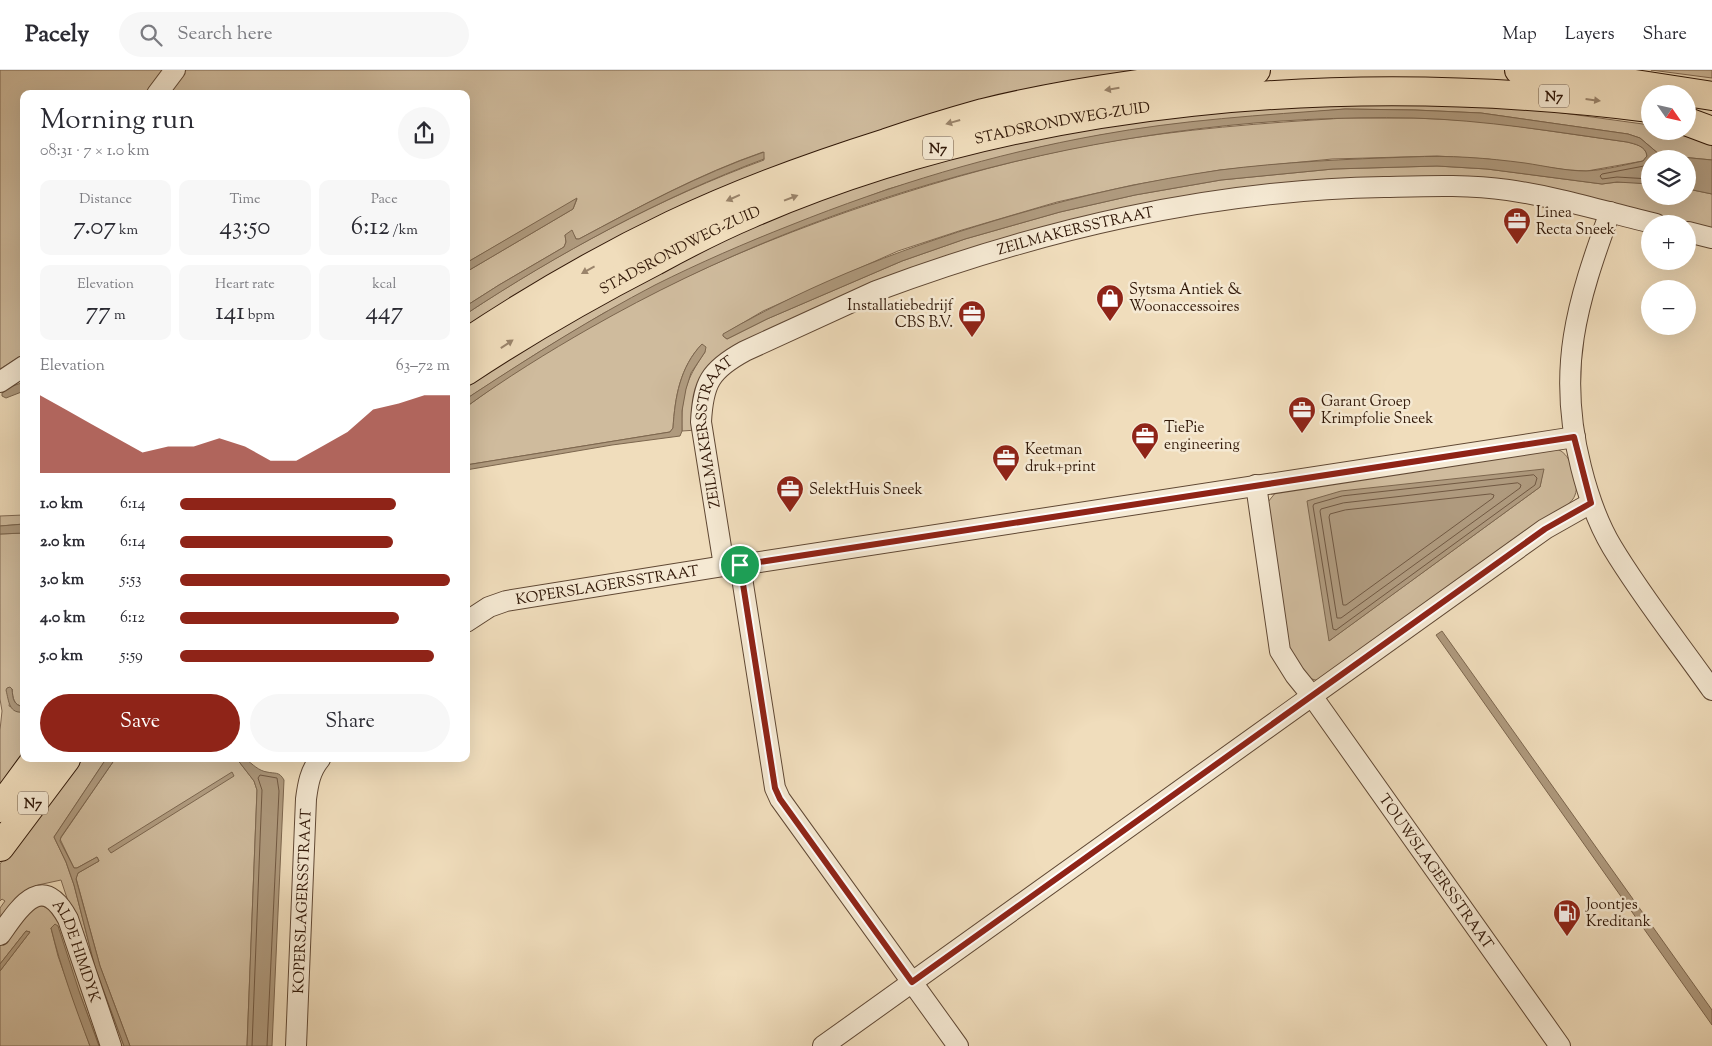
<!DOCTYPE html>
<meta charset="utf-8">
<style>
:root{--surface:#fff;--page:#f7f7f7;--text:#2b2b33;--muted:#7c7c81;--line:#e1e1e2;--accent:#8f2418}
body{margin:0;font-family:"Sorts Mill Goudy",serif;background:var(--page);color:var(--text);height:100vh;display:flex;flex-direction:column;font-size:19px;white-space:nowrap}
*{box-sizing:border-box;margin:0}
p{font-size:16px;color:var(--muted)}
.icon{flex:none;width:28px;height:28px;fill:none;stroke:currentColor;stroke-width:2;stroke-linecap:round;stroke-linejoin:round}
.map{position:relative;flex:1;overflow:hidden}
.details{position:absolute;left:20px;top:20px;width:450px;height:672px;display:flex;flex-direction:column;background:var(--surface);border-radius:10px;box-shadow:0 5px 20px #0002}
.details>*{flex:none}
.needle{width:32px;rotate:124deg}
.buttons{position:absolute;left:1641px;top:15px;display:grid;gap:10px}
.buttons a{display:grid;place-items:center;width:55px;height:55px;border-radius:50%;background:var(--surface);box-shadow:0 5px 20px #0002;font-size:25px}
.pin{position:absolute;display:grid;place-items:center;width:42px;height:42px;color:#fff;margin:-21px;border:2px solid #fff;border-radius:50%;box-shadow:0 1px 5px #0007}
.round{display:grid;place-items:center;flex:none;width:52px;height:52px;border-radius:26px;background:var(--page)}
.summary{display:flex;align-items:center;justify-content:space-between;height:85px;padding:0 20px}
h1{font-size:28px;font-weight:600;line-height:38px}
.figures{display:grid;grid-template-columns:repeat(3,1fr);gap:8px;height:85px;padding:5px 20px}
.figures div{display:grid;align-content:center;border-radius:10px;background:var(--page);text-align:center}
.figures b{font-size:25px;font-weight:600}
.figures small{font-size:14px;font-weight:400}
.figures p{font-size:14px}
.chart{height:140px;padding:10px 20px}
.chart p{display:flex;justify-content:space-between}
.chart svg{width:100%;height:90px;margin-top:5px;fill:var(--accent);opacity:.7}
.cta{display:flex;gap:10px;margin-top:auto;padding:10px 20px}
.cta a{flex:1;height:58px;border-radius:30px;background:var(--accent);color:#fff;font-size:20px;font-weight:600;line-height:58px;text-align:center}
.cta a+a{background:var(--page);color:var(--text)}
ul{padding:0 20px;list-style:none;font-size:16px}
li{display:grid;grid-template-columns:80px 60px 1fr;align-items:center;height:38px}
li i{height:12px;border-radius:6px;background:var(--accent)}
header{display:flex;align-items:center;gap:30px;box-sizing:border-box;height:70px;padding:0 25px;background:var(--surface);border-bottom:1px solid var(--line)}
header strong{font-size:24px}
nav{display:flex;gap:28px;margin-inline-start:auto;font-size:18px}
.search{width:350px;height:45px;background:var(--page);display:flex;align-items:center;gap:12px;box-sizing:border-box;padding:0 18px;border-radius:28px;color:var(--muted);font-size:19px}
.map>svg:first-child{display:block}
.green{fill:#cfbb9d;stroke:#806952;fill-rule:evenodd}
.water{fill:#af9a7e;stroke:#7c664e}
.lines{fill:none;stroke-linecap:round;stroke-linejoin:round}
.shore{stroke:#705842;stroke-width:1}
.minor-casing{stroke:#604834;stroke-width:22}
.highway-casing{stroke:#301707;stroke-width:30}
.minor{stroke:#f5e9d3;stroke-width:20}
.highway{stroke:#f0ddbc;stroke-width:28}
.oneway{fill:#9a846b}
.route-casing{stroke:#fff;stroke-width:10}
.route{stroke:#8f2418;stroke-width:6}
.labels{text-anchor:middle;stroke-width:5;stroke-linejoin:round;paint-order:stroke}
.shield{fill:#f5e9d3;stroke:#6b5644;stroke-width:1}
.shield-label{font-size:14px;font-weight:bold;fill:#301707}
.street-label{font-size:15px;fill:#301707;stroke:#f5e9d3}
.poi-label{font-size:15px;fill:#301707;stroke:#f5e9d3;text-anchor:start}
</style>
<header>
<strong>Pacely</strong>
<div class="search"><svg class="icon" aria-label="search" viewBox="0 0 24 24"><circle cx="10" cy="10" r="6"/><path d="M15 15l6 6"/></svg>Search here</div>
<nav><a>Map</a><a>Layers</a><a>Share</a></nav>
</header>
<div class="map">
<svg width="1712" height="976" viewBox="0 0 1712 976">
<rect width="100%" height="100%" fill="#f0ddbc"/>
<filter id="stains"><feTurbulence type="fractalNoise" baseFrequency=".004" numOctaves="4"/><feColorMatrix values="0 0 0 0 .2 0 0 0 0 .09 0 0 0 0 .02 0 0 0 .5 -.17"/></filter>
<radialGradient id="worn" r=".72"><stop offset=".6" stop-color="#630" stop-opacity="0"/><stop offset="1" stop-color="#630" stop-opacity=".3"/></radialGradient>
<g class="green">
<path d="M0,0h167l-19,24h-124v260l-24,15z"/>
<path d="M185,0h956l-675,259v-15c90,-60 196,-117 298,-154l-1,-8c-64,22 -124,55 -184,87h-3l-2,-4h-9l1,7 -2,5 -65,38 -33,21v-34l107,-63 4,-10 -111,64v-169h-302z"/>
<path d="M1651,0h61v8z"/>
<path d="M1295,29l246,11 109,15v6h36l26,5v24l-52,-5 -20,-17 -12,-4 -147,-21 -66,-3 -70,-1 -175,16 -69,10 -65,13 -148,41 -131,50 -153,74 -65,39 -73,47v-14l12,-10 46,-31 208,-110 121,-47 184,-53z"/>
<path d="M1345,48h70l65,3 147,21c8,2 19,4 20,14l-4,5 -56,10 -19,-1 -80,-11 -51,-3 -105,3 -112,11 -87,15 -76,17 -95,28 -64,21 -135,60 -39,23 -1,2 4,3 40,-20 135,-58 63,-22 95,-27 75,-17 86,-15 112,-11 104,-3 50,3 115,15c17,-3 32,-2 48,0v12h38v-7l24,5v37l-101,-25 -104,-23 -388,28 -396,145 -26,74 -15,1c-1,-36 3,-50 23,-79l-3,-8c-22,23 -27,53 -29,84l-3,4 -204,33v-58c123,-91 263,-156 407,-204 75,-25 151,-46 228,-60 81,-14 162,-20 244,-25z"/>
<path d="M1549,378c4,1 9,1 12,3 11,7 19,32 14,44 -1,4 -5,7 -7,10l-249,176 -7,-2 -6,-5 -18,-25 -20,-147 8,-10zM1543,400l-3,17 -210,153z"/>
<path d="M24,445v9l-24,2v-10z"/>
<path d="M24,463v174c-11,-2 -11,-9 -12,-18l-3,17 15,6v47l-24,32v-61l2,-19 -2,-12v-165z"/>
<path d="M79,689h27l-52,78 12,25 8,23 21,82 29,79h-8l-55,-166 -23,5 -6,3 -32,38v-18l5,-7 -3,-2 -2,2v-37z"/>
<path d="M115,689h122l17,22 3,9 -10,256h-117l-30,-80 -24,-88 2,-5 21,-12 -2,-4 -20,11h-3l-14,-29z"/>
<path d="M34,836h8l12,4 52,136h-7l-19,-52 -29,-66 7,28 32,90h-90v-75l30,-39 -4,-1 -26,33v-21z"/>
</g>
<g class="water">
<path d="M1345,39l70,1 66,3 147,21 12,4 20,17 52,5v34l-24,-5v-30h-38v25l-33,-2 -15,2 -115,-15 -50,-3 -104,3 -112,11 -86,15 -75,17 -95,27 -63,22 -135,58 -40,20 -4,-3v-2c92,-53 190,-90 291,-119 68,-20 137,-35 206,-45 63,-8 127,-11 190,-13 39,-2 77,1 115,6 20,3 41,8 61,8 19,-1 38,-6 57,-10l4,-5c-1,-10 -12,-12 -20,-14 -71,-10 -142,-22 -214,-24 -282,-6 -578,70 -823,210 -42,24 -84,50 -124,79v-8l9,-6c58,-38 117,-75 180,-108 44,-22 90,-42 136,-60 100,-40 202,-71 308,-90 81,-15 164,-20 246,-26z"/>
<path d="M764,82v7c-102,38 -207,95 -298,155v-8l33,-21 65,-38 2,-5 -1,-7 7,-5 4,9h3c60,-32 121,-65 185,-87z"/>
<path d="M577,128l-4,11 -107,63v-9z"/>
<path d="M702,274l4,3 -1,5 -14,21 -5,16 -4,22v20l-2,5 -68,9 -146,25v-5l204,-33 3,-4c2,-31 7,-61 29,-84z"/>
<path d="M24,312v9l-18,7 -4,-2v-3l8,-6z"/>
<path d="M1544,399l-4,18 -211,154 -22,-140 34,-10z"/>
<path d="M24,454v9l-24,1v-8z"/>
<path d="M1442,561l270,379v15l-276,-390z"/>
<path d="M10,617l2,2c1,10 1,16 12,18v5c-15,2 -15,-10 -18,-22l1,-2z"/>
<path d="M106,689h9l-54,78 -1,4 14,27h3l20,-11 2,4 -21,12 -2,6 24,87 30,80h-6l-29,-79 -21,-82 -8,-23 -12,-25z"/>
<path d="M237,689h9c6,5 13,12 21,13 8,2 12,-1 17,8l-12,266h-25l10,-256 -3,-9z"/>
<path d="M232,702l2,4 -123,77 -3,-4z"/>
<path d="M55,854l3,2 22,68 19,52h-9c-15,-39 -29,-78 -39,-118z"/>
<path d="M26,861l4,1 -30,39v-7z"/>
</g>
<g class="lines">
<g class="shore">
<path d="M1650,90l-6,6 -42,8 -2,2 2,3 15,-2 33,2"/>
<path d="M1534,405l3,3 -2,7 -199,145 -3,-1 -20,-123 1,-2 28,-8z"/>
<path d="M1518,413l3,2 -1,3 -179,130h-4l-17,-107 1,-2 22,-6z"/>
<path d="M1491,424l3,1 -1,3 -147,107h-3l-14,-88 1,-3 15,-4z"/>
<path d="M252,976l10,-256 -4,-12 2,-3 17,3 2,13 -12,255"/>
</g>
<g class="minor-casing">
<g id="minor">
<path d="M157,24l18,-24"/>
<path d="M1610,142c-33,91 -54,157 -29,255 7,28 16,55 31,80 30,50 67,96 100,143"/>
<path d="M1688,162l24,6"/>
<path d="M0,312l24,-16"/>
<path id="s1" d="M1256,415l24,166 15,24 17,21 248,350"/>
<path d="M740,495l35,223 5,11 178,247"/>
<path id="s2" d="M724,496l-23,-144c2,-39 9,-52 44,-71l131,-60c164,-61 332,-101 508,-104 41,-1 83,-3 124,3 50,7 98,22 148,34"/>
<path id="s3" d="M466,552l23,-15 17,-6 218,-35 16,-1 835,-128"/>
<path id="s4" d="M0,865c20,-28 42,-64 68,-16l43,127"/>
<path id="s5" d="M296,976l10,-247c2,-15 4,-28 14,-40"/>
<path d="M823,976l722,-517 46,-26"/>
</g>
</g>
<g class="highway-casing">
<g id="highway">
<path d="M1519,0l77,8 116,18"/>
<path d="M1688,52l24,9"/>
<path d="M466,273c66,-44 135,-84 206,-118 69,-33 141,-59 214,-82 32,-11 65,-21 97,-30 89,-22 182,-34 273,-43"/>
<path id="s6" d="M466,301c62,-41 123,-76 189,-110 31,-17 62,-33 95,-47 277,-120 603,-144 900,-106"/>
<path d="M0,738l36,-49"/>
<path d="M0,777l66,-88"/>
</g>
</g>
<use href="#minor" class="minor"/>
<use href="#highway" class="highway"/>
</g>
<defs><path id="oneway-solid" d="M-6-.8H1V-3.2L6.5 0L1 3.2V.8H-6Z" transform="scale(1.25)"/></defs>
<g class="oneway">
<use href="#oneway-solid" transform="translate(1112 19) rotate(171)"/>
<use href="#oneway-solid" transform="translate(1593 30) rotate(7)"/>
<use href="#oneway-solid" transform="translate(953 52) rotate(164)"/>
<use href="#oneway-solid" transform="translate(733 128) rotate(156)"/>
<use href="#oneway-solid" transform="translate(791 128) rotate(-21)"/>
<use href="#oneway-solid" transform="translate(588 200) rotate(151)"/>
<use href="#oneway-solid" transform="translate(507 274) rotate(-34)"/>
</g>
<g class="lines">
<g class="route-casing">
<path id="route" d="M1574,367l17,66 -46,26 -633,453 -132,-183 -5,-11 -35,-223z"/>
</g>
<use href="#route" class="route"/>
</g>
<defs>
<g id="office-pin" transform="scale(1.4375)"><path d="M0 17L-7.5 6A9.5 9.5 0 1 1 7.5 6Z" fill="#8f2418" stroke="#f5e9d3"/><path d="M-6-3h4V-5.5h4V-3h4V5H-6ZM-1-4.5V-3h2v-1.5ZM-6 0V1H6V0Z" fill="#fff"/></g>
<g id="shop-pin" transform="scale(1.4375)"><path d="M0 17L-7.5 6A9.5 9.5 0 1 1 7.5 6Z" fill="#8f2418" stroke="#f5e9d3"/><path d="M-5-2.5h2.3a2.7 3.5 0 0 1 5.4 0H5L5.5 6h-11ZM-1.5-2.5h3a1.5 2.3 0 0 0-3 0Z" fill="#fff"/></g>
<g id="fuel-pin" transform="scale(1.4375)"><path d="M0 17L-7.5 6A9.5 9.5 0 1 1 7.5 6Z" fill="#8f2418" stroke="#f5e9d3"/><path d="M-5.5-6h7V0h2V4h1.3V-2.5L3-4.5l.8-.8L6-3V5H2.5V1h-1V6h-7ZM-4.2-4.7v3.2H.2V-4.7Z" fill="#fff"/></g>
</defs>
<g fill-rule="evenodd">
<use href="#office-pin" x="1517" y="151"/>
<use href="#shop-pin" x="1110" y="228"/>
<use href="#office-pin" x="972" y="244"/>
<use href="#office-pin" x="1302" y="340"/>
<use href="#office-pin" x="1145" y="366"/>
<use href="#office-pin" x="1006" y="388"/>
<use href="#office-pin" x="790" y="419"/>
<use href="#fuel-pin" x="1567" y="843"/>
</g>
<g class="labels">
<g class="shield">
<rect x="1539" y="14.5" width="30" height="23" rx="4"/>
<rect x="923" y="66.5" width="30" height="23" rx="4"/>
<rect x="18" y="721.5" width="30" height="23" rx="4"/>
</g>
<g class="shield-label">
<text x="1554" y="31">N7</text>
<text x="938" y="83">N7</text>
<text x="33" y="738">N7</text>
</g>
<g class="street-label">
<text dy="5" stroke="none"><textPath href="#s6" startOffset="651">STADSRONDWEG-ZUID</textPath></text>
<text dy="5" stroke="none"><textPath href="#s2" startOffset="588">ZEILMAKERSSTRAAT</textPath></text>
<text dy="5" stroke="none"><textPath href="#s6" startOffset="246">STADSRONDWEG-ZUID</textPath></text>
<text dy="5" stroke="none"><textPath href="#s2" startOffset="139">ZEILMAKERSSTRAAT</textPath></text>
<text dy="5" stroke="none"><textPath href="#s3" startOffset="148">KOPERSLAGERSSTRAAT</textPath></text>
<text dy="5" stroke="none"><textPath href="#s1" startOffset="438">TOUWSLAGERSSTRAAT</textPath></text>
<text dy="5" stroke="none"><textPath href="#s5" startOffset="145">KOPERSLAGERSSTRAAT</textPath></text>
<text dy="5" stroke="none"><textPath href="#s4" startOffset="129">ALDE HIMDYK</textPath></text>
</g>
<g class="poi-label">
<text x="1536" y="147">Linea<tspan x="1536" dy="17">Recta Sneek</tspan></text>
<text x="1129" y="224">Sytsma Antiek &amp;<tspan x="1129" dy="17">Woonaccessoires</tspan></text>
<text x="953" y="240" text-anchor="end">Installatiebedrijf<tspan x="953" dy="17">CBS B.V.</tspan></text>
<text x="1321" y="336">Garant Groep<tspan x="1321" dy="17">Krimpfolie Sneek</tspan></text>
<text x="1164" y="362">TiePie<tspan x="1164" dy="17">engineering</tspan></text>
<text x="1025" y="384">Keetman<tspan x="1025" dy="17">druk+print</tspan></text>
<text x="809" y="424">SelektHuis Sneek</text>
<text x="1586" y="839">Joontjes<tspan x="1586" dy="17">Kreditank</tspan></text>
</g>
</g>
<rect width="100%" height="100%" filter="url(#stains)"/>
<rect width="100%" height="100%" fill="url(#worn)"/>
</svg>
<div class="buttons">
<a><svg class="needle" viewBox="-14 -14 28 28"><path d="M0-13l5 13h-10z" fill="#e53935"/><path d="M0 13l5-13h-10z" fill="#7c7c81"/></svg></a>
<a><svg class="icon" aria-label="layers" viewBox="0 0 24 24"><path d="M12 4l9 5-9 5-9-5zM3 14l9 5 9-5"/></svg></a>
<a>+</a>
<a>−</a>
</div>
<div class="pin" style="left:740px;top:495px;background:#1e9e55"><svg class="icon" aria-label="arrive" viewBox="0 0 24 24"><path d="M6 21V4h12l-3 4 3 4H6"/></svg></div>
<section class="details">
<div class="summary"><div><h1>Morning run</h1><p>08:31 · 7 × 1.0 km</p></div><a class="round"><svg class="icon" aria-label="share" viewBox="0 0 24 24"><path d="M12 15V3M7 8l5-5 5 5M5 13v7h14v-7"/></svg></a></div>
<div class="figures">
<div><p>Distance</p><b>7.07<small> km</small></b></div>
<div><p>Time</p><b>43:50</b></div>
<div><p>Pace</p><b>6:12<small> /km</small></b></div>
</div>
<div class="figures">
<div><p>Elevation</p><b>77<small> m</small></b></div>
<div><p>Heart rate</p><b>141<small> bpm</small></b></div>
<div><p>kcal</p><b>447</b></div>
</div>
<div class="chart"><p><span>Elevation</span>63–72 m</p>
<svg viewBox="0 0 160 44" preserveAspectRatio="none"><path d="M0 44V6L10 13L20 20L30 27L40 34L50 31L60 31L70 27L80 31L90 38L100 38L110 31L120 24L130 13L140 10L150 6L160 6V44z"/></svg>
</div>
<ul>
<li><b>1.0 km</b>6:14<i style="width:80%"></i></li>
<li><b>2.0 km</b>6:14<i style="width:79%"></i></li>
<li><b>3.0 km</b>5:53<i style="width:100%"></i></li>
<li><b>4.0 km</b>6:12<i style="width:81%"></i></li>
<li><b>5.0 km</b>5:59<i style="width:94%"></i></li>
</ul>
<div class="cta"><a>Save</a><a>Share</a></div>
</section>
</div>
